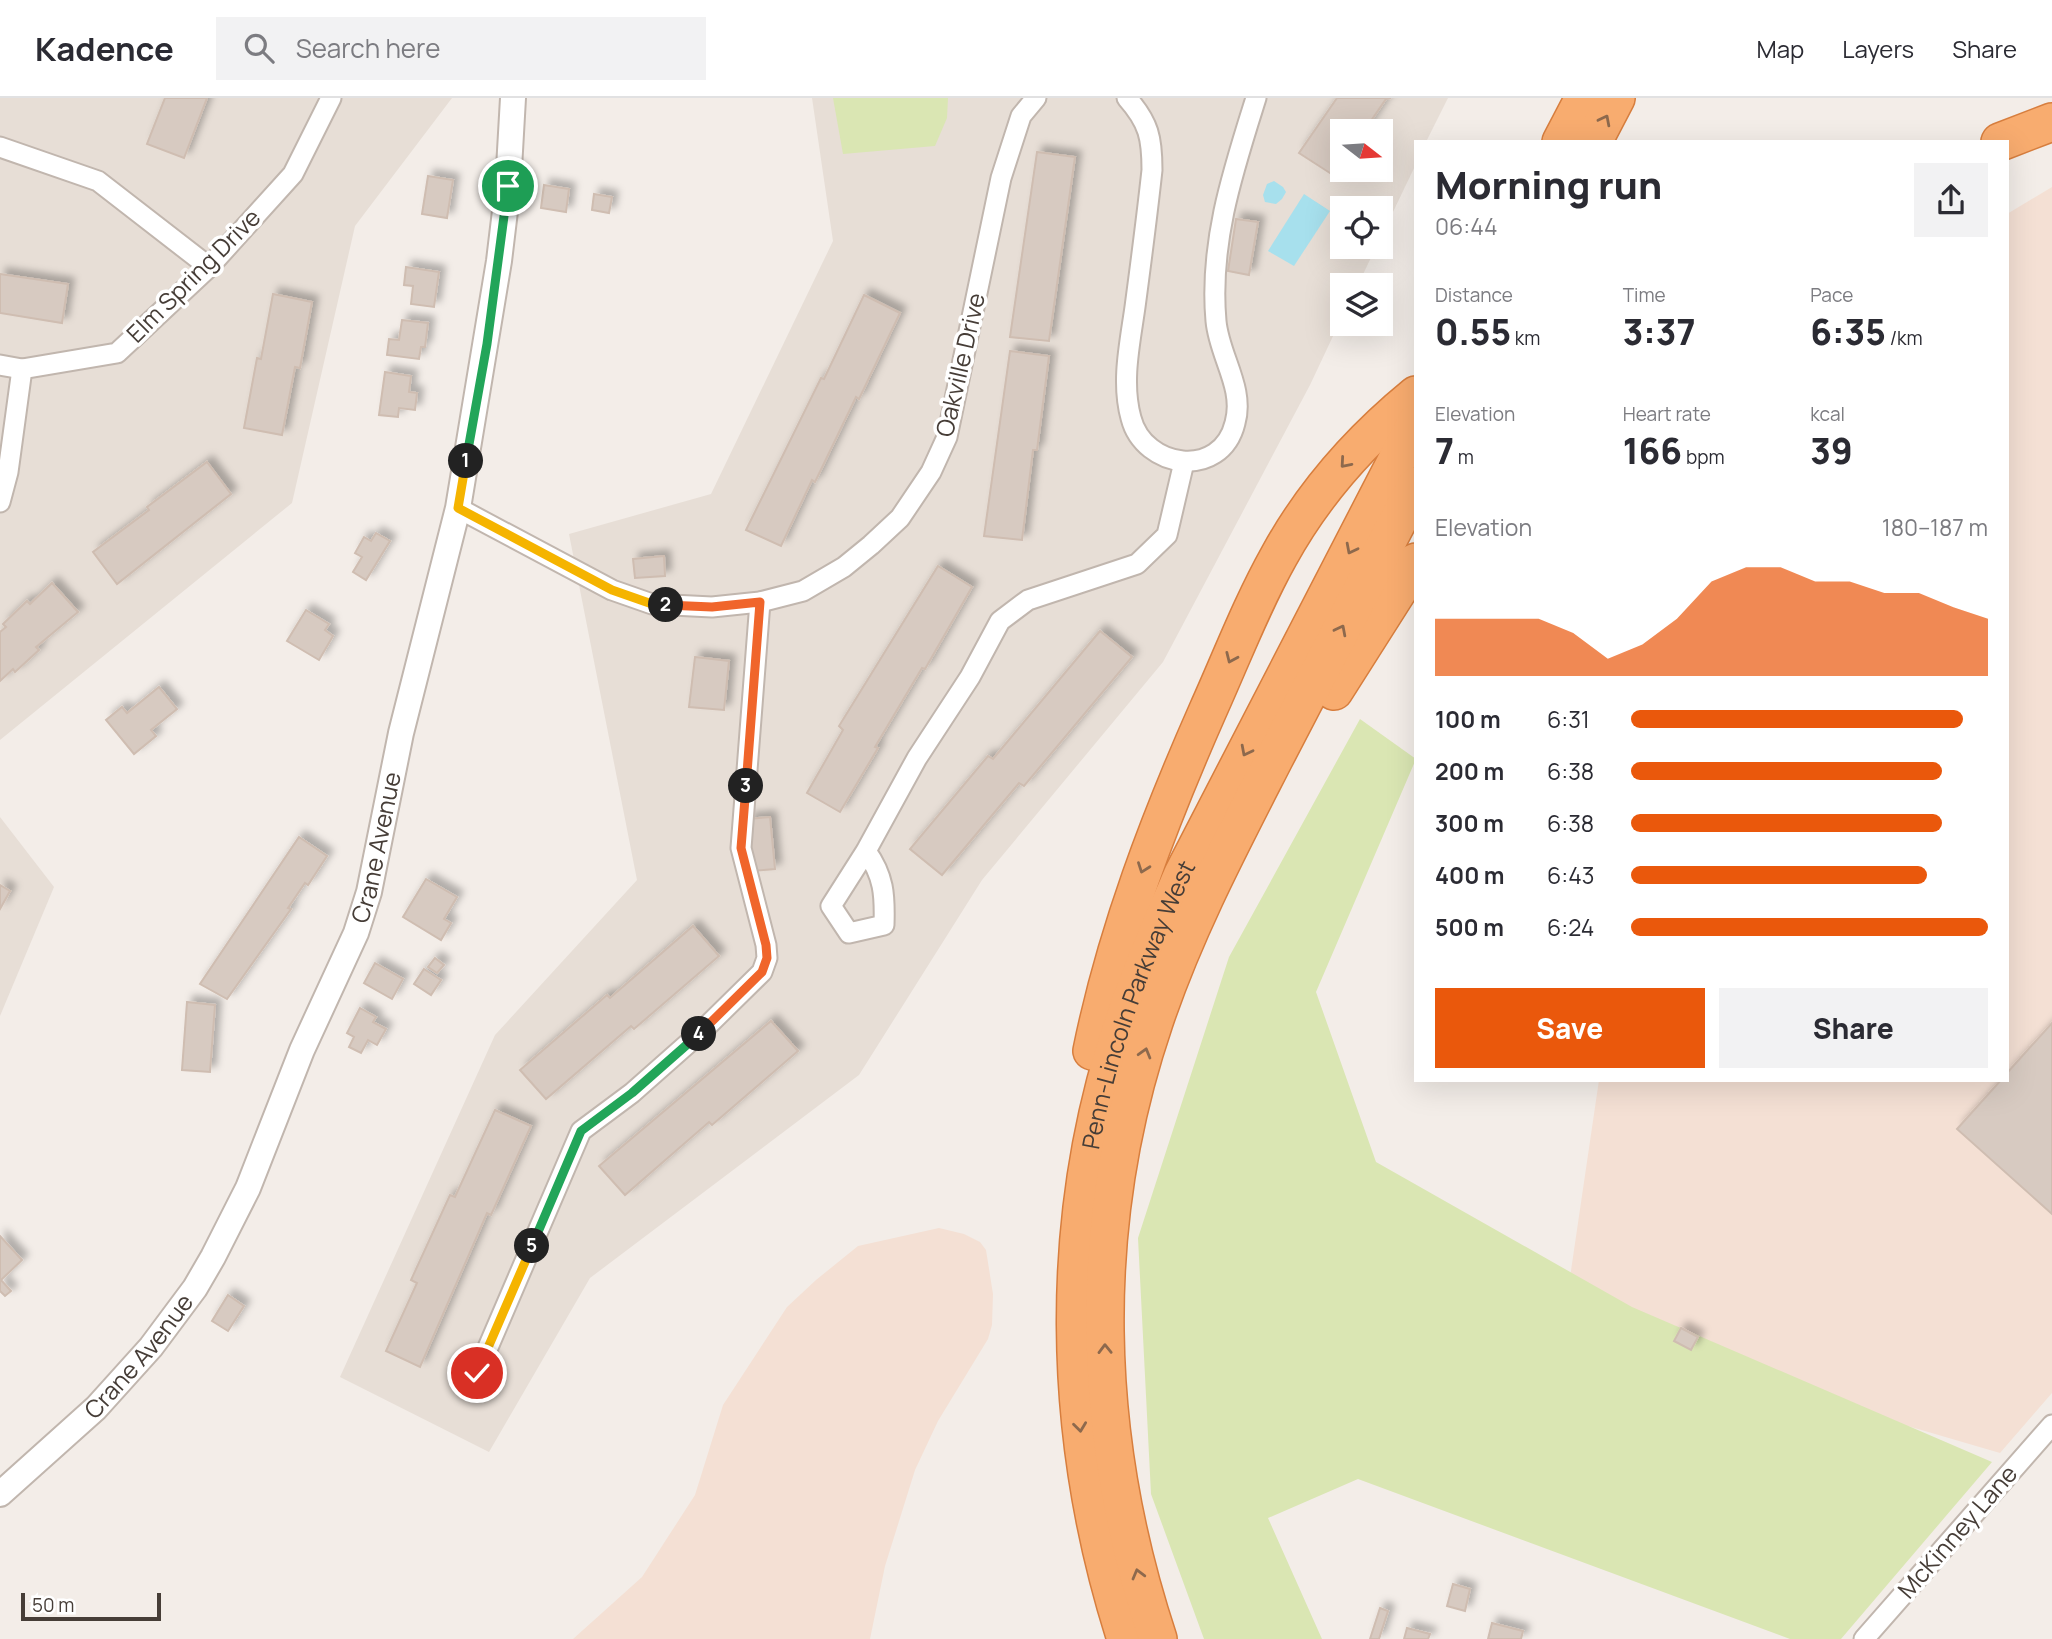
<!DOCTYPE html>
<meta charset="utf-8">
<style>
:root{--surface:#fff;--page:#f2f2f3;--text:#2b2b33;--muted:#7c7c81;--line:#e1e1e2;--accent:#ea580c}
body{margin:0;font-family:Manrope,sans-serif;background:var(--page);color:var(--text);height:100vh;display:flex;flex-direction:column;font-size:26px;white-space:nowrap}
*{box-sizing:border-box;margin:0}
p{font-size:23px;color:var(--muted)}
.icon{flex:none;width:38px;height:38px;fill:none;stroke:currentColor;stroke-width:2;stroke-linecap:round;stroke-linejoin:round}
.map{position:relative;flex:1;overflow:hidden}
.drawer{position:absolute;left:1414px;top:42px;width:595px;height:942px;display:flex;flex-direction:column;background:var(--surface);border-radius:0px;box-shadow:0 7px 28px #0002}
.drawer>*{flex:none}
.needle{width:46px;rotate:107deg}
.fabs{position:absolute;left:1330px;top:21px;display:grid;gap:14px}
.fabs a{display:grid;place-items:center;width:63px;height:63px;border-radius:0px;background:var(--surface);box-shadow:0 7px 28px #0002;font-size:35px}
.scale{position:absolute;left:21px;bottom:18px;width:140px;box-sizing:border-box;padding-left:7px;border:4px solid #463d37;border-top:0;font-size:19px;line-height:24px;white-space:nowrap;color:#463d37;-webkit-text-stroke:5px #fff;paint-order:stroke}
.pin{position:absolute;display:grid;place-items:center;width:60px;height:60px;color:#fff;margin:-30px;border:4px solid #fff;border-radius:50%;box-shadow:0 2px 7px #0007}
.km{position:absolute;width:35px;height:35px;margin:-18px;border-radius:50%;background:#222;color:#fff;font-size:19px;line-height:35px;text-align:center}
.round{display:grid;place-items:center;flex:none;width:74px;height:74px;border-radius:0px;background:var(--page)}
.head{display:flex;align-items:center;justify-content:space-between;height:119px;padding:0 21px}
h1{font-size:38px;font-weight:800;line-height:52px}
.figures{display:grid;grid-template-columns:repeat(3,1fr);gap:10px;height:119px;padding:7px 21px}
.figures div{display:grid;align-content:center}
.figures b{font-size:35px;font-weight:800}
.figures small{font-size:19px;font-weight:400}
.figures p{font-size:19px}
.chart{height:196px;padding:14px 21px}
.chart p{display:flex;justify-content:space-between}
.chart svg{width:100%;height:126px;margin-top:7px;fill:var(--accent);opacity:.7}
.cta{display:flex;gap:14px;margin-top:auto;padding:14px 21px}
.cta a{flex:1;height:80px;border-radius:0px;background:var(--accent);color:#fff;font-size:28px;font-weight:800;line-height:80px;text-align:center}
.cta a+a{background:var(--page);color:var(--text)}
ul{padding:0 21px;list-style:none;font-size:23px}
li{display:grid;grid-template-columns:112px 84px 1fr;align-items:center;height:52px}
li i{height:18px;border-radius:9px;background:var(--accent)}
header{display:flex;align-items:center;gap:42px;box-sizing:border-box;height:98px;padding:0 35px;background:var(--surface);border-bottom:2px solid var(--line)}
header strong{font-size:33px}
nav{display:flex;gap:38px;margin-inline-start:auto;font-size:24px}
.search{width:490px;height:63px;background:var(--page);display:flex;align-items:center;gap:18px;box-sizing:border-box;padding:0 24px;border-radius:0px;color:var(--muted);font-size:26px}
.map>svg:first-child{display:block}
.residential{fill:#e7ded6;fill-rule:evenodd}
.commercial{fill:#f4e0d4}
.green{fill:#dae6b3}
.water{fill:#a7e0ed}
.building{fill:#d7cac1;stroke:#cfbdb1;stroke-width:2;filter:url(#shadow)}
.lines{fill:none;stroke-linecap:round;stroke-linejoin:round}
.minor-casing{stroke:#c1b6ae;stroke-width:23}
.tertiary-casing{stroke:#c1b6ae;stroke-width:28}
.motorway-casing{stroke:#d77e3e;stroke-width:40}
.minor{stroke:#fff;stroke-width:19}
.tertiary{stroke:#fff;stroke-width:24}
.motorway{stroke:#f8ac6f;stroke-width:37}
.oneway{stroke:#8d694d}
.split-1-casing{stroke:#fff;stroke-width:14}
.split-2-casing{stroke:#fff;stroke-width:14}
.split-3-casing{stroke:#fff;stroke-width:14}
.split-4-casing{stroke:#fff;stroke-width:14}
.split-5-casing{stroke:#fff;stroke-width:14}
.split-6-casing{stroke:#fff;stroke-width:14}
.split-1{stroke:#22a559;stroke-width:9}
.split-2{stroke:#f5b400;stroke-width:9}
.split-3{stroke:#f0652b;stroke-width:9}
.split-4{stroke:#f0652b;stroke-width:9}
.split-5{stroke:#22a559;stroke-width:9}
.split-6{stroke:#f5b400;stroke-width:9}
.labels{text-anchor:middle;stroke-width:7;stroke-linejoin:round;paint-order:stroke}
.street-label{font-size:24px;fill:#463d37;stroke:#fff}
</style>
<header>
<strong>Kadence</strong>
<div class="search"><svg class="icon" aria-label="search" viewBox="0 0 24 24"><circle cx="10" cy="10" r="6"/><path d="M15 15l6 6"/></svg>Search here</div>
<nav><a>Map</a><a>Layers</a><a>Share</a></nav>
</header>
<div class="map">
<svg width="2052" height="1541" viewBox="0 0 2052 1541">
<defs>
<filter id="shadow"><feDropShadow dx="6" dy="-6" stdDeviation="3.5" flood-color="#0004"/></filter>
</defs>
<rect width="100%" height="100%" fill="#f3ede8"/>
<g class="residential">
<path d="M0,0h452l-97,128 -63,277 -292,237z"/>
<path d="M812,0h636l-22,44h-10v22l-35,73v-29h-39v39h34l-18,38h-16v32l-32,68 -147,277 -181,218 -123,195 -269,203 -101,174 -149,-75 155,-342 142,-155 -68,-346 142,-40 122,-253zM1342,33h39v39h-39z"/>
<path d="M0,719l54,70 -54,129z"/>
</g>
<g class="commercial">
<path d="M2052,89v1206l-52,60 -437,-128 36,-245h408v-866z"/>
<path d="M939,1130l25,6 16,8 6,8 7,44 -1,31 -4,14 -50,82 -23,49 -30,96 -15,73h-297l69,-62 53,-82 28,-90 64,-98 29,-27 42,-34z"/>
</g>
<g class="green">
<path d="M833,0h115l-1,20 -12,28 -92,8z"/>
<path d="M1360,621l56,40 -100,233 60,170 256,145 360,155 -151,177h-51l-432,-160 -90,39 54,121h-118l-53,-145 -13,-256 91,-281z"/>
</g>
<g class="water">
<path d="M1274,83l9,6 3,5 -4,7 -6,5 -11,-2 -2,-7 4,-11z"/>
<path d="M1304,96l26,17 -36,55 -26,-15z"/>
</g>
<g class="building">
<path d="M165,0h42l-23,60 -37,-14z"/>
<path d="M1337,0h54l-5,1 -22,32h-22v31l-9,13 -34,-22z"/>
<path d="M1037,54l38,5 -26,184 -39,-4z"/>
<path d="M428,78l25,4 -6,38 -25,-4z"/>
<path d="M544,87l25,4 -3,23 -25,-4z"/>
<path d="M594,96l18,3 -3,16 -17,-3z"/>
<path d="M1236,121l22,3 -9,53 -21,-4z"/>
<path d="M406,169l33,5 -5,35 -23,-3 2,-18 -9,-1z"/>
<path d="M0,176l68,10 -6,39 -62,-10z"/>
<path d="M273,196l39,8 -12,66 -5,-1 -13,68 -38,-7 13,-70 4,1z"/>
<path d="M864,197l36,18 -41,86 -3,-2 -41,85 -3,-2 -31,66 -35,-16 75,-152 3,1z"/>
<path d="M402,222l26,3 -3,24h-4l-2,12 -32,-4 2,-16 10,1z"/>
<path d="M1010,253l39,5 -12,94h-4l-11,90 -38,-4z"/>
<path d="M385,274l26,4 -2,16 8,1 -2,17 -16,-2 -1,9 -19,-2z"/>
<path d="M207,364l24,32 -114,90 -24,-32 56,-42 -2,-3z"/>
<path d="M376,435l14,8 -24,39 -13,-8 9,-15 -7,-4 9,-16 7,4z"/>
<path d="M664,458l1,20 -30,2 -2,-19z"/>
<path d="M938,468l34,21 -47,82 -3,-1 -47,79 3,1 -38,64 -33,-19 36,-63 -4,-4z"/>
<path d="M52,485l26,29 -42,35 3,3 -24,22 -2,-3 -13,12v-49l6,-5 -3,-3 24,-23 3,3z"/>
<path d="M306,512l23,14 -4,6 8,6 -14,24 -32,-19z"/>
<path d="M1100,533l32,26 -108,129 -5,-3 -77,92 -32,-26 78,-93 5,3z"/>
<path d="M695,559l34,4 -5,49 -35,-3z"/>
<path d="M159,589l18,22 -26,21 5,6 -22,18 -28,-34 16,-13 5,6z"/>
<path d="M770,719l5,52 -23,2 -4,-52z"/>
<path d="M299,739l28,19 -19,29 -3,-2 -17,25 3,1 -64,90 -27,-15z"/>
<path d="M426,781l31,18 -13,22 7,4 -10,17 -38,-23z"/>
<path d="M0,787l10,6 -10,18z"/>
<path d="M693,828l26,30 -85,73 -3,-3 -85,73 -26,-29 87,-75 3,3z"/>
<path d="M435,860l9,7 -7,8 -9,-6z"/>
<path d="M375,865l28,16 -11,20 -28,-16z"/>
<path d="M424,871l17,11 -10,15 -17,-11z"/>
<path d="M187,904l28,3 -5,67 -28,-2z"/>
<path d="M360,910l16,9 -3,5 13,7 -9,16 -9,-5 -7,13 -12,-6 5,-10 -7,-4z"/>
<path d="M771,923l27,30 -86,74 -3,-3 -84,73 -26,-29z"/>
<path d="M2052,925v191l-95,-85 44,-49h6v-7z"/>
<path d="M495,1012l36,16 -40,89 -4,-2 -67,154 -34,-16 31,-68 -6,-3 39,-85 5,2z"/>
<path d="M0,1138l22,24 -21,20 10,11 -6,5 -5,-5z"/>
<path d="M228,1197l16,11 -16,25 -16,-10z"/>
<path d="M1681,1230l17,9 -7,13 -17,-9z"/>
<path d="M1453,1486l17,5 -5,22 -18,-5z"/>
<path d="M1380,1510l8,3 -9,28h-9z"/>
<path d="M1492,1525l31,8 -2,8h-33z"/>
<path d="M1407,1530l23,6 -2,5h-24z"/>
</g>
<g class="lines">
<g class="minor-casing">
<g id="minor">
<path d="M1127,0c22,25 25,40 25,72 -5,46 -11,92 -17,137 -5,36 -14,75 -4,111 13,51 90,62 104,5 10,-35 -16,-67 -19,-102 -7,-78 17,-150 40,-223"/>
<path d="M0,49l98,34 111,86"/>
<path d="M0,267l22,4 95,-16 92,-86 84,-93 38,-76"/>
<path d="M0,404l8,-30 14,-103"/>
<path d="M458,410l154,82 40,14 60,3 48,-5 43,-11 41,-24 27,-22 29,-27 31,-46 16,-35 54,-259 20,-62 15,-18"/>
<path d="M866,753c18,25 19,44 18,74l-35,8 -18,-27 35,-55 51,-93 53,-81 30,-56 28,-21 109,-36 30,-29 17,-73"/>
<path d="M477,1275l104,-242 51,-38 69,-61 61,-60 5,-14 -1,-13 -25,-97 19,-246"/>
<path d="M1864,1541l188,-214"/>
</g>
</g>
<g class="tertiary-casing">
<g id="tertiary">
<path id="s1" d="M0,1396l96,-86 55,-61 44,-59 18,-31 35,-69 54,-138 54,-117 13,-41 32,-159 57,-225 41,-247 9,-75 5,-88"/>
</g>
</g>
<g class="motorway-casing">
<g id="motorway">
<path d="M1561,44l23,-44"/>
<path d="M1593,44l23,-44"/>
<path d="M2000,44l52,-20"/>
<path d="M1334,593l82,-129"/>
<path d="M1092,953c24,-118 67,-230 116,-341 23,-51 43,-104 71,-154 34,-62 82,-116 137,-161"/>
<path id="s2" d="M1126,1541c-65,-203 -70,-424 1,-627 16,-47 36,-92 56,-138l233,-451"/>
<path d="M1158,1541c-67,-202 -73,-414 -4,-617 31,-92 76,-177 120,-263 48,-91 95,-182 142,-273"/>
</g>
</g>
<use href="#minor" class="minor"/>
<use href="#tertiary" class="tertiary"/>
<use href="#motorway" class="motorway"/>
</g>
<defs><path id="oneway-chevron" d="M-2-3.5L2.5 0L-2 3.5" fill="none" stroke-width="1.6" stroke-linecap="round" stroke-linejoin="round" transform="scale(1.75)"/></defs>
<g class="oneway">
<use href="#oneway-chevron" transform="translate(1605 22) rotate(-63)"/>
<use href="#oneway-chevron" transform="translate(1345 365) rotate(131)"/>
<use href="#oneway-chevron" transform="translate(1351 451) rotate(117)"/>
<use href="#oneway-chevron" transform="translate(1341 532) rotate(-63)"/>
<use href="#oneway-chevron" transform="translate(1231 560) rotate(114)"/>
<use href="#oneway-chevron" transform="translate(1246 653) rotate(117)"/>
<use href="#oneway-chevron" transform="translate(1143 770) rotate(110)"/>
<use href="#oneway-chevron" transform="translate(1145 955) rotate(-74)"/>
<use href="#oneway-chevron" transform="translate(1105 1251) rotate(-91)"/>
<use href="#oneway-chevron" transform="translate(1080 1329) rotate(83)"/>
<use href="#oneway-chevron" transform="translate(1138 1476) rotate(-105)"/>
</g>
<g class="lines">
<g class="split-1-casing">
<path id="split-1" d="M466,363l21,-117 21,-158"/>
</g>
<g class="split-2-casing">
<path id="split-2" d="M466,363l-8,47 154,82 40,14 14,1"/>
</g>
<g class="split-3-casing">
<path id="split-3" d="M666,507l46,2 48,-5 -14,184"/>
</g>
<g class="split-4-casing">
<path id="split-4" d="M699,936l63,-62 5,-14 -1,-13 -25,-97 5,-62"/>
</g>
<g class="split-5-casing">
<path id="split-5" d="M532,1148l49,-115 51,-38 67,-59"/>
</g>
<g class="split-6-casing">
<path id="split-6" d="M477,1275l55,-127"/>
</g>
<use href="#split-1" class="split-1"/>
<use href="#split-2" class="split-2"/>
<use href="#split-3" class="split-3"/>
<use href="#split-4" class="split-4"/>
<use href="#split-5" class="split-5"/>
<use href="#split-6" class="split-6"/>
</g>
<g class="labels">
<g class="street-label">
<text transform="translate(194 178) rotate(-45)" y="8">Elm Spring Drive</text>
<text transform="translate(961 267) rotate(-77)" y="8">Oakville Drive</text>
<text dy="8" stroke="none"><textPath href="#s1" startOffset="763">Crane Avenue</textPath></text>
<text dy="8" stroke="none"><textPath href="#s2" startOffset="648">Penn-Lincoln Parkway West</textPath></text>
<text dy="8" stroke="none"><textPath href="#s1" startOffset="196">Crane Avenue</textPath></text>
<text transform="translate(1958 1434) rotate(-49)" y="8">McKinney Lane</text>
</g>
</g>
</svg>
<div class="fabs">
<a><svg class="needle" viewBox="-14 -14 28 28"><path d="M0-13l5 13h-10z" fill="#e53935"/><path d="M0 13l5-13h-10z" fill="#7c7c81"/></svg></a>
<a><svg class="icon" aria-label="locate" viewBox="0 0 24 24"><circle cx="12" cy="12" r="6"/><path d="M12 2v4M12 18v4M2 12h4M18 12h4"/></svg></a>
<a><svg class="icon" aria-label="layers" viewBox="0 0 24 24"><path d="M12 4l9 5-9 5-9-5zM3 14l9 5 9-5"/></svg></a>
</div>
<div class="scale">50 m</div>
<div class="pin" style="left:508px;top:88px;background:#1e9e55"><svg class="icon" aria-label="arrive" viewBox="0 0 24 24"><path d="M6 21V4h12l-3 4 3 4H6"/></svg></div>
<div class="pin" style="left:477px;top:1275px;background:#d93025"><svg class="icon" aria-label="check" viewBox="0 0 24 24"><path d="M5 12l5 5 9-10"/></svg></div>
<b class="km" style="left:466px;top:363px">1</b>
<b class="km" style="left:666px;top:507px">2</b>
<b class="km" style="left:746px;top:688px">3</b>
<b class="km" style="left:699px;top:936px">4</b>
<b class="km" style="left:532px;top:1148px">5</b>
<section class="drawer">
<div class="head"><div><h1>Morning run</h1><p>06:44</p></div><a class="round"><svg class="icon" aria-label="share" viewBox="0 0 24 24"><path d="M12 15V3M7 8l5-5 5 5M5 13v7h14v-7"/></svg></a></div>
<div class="figures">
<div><p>Distance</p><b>0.55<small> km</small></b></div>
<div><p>Time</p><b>3:37</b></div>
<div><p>Pace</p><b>6:35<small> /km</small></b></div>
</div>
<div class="figures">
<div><p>Elevation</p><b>7<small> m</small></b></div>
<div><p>Heart rate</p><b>166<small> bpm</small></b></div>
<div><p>kcal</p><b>39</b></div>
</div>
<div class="chart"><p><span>Elevation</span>180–187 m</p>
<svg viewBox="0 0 160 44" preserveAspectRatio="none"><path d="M0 44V24L10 24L20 24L30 24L40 29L50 38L60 33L70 24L80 11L90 6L100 6L110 11L120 11L130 15L140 15L150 20L160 24V44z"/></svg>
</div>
<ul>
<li><b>100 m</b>6:31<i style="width:93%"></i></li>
<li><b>200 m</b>6:38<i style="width:87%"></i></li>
<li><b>300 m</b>6:38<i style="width:87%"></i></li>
<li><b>400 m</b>6:43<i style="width:83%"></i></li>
<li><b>500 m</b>6:24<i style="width:100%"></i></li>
</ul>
<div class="cta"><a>Save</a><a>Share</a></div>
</section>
</div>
